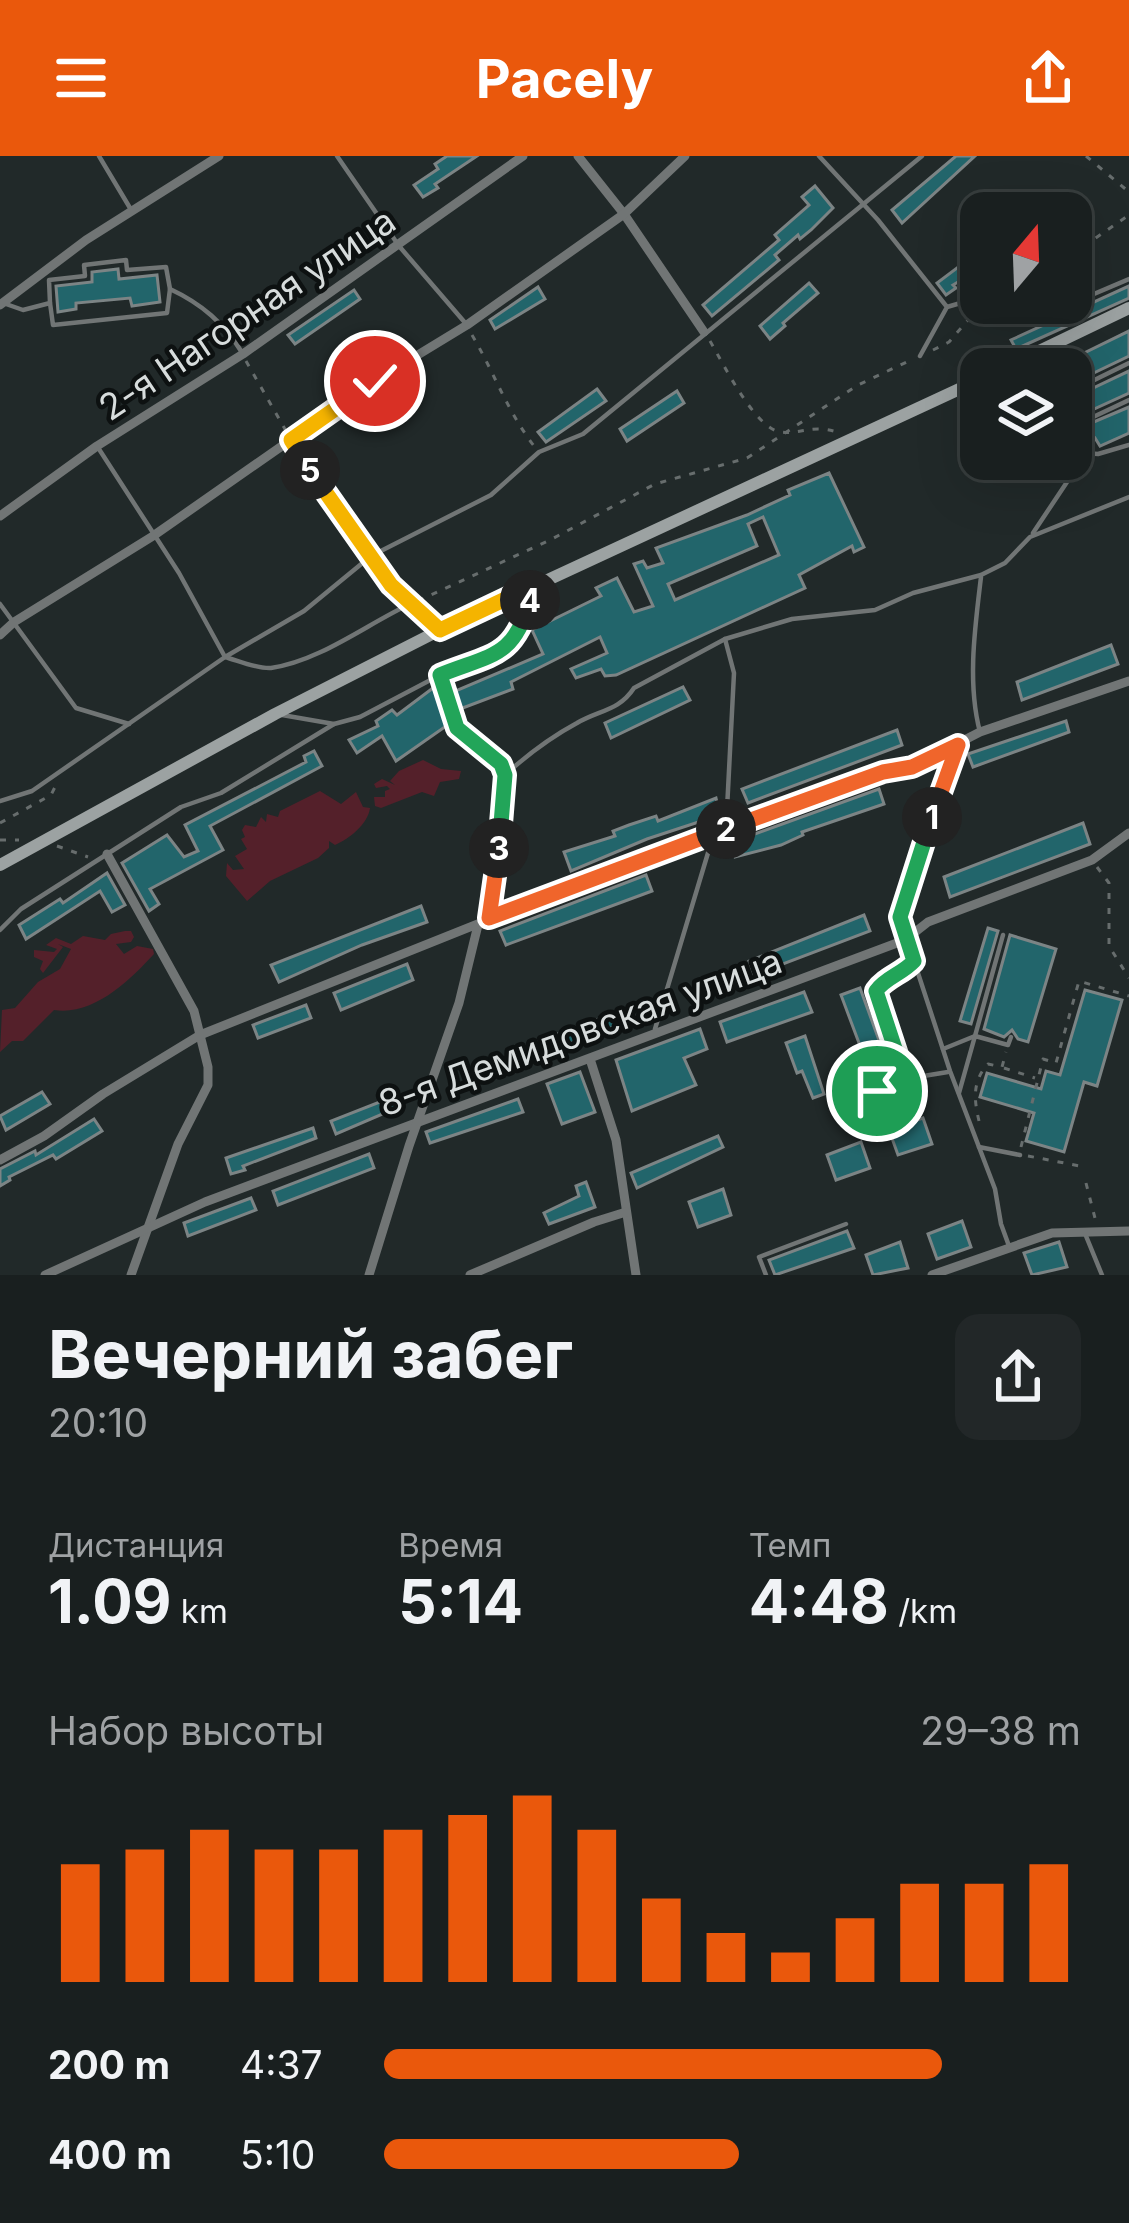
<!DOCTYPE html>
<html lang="ru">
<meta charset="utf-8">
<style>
:root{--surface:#191f1f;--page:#222728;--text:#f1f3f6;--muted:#9fa2a4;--line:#373d3d;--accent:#ea580c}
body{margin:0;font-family:Inter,sans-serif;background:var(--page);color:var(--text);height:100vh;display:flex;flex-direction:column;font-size:45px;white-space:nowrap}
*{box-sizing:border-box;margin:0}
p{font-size:39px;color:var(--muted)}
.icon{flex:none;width:66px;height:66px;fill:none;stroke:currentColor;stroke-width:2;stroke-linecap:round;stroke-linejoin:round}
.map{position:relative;height:1119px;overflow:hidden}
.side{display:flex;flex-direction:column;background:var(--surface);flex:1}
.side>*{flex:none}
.needle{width:78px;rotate:19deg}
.tools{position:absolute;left:960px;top:36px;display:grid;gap:24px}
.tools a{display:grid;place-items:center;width:132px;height:132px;border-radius:24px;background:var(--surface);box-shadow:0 12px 48px #0002,0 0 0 3px var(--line);font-size:60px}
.pin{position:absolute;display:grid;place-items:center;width:102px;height:102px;color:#fff;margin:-51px;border:6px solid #fff;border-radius:50%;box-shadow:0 3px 12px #0007}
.km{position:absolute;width:60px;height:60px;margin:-30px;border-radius:50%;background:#222;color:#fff;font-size:33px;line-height:60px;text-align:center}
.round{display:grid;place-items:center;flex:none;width:126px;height:126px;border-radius:24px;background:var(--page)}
.summary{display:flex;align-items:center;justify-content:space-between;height:204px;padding:0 48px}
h1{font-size:66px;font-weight:700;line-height:90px}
.figures{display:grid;grid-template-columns:repeat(3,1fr);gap:18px;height:204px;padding:12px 48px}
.figures div{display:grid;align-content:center}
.figures b{font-size:60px;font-weight:700}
.figures small{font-size:33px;font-weight:400}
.figures p{font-size:33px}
.chart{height:336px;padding:24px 48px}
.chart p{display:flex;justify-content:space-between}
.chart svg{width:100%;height:216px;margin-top:12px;stroke:var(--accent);stroke-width:6}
ul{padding:0 48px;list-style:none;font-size:39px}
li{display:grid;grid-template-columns:192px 144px 1fr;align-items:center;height:90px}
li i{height:30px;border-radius:15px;background:var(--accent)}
header{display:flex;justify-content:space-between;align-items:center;height:156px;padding:0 48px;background:var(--accent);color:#fff;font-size:54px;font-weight:700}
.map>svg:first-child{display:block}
.green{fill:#54202a}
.building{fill:#22656b;stroke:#7c8485;stroke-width:3;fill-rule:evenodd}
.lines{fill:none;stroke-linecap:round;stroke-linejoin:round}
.path{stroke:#676d6d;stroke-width:3;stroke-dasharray:6 9;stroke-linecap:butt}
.service{stroke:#717575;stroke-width:4.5}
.minor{stroke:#717575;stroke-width:9}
.secondary{stroke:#9ca2a2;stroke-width:12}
.split-1-casing{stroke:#fff;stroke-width:24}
.split-2-casing{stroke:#fff;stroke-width:24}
.split-3-casing{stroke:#fff;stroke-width:24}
.split-4-casing{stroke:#fff;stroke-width:24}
.split-5-casing{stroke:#fff;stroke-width:24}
.split-6-casing{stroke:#fff;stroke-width:24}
.split-1{stroke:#22a559;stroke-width:15}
.split-2{stroke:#f0652b;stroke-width:15}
.split-3{stroke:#f0652b;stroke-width:15}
.split-4{stroke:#22a559;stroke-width:15}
.split-5{stroke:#f5b400;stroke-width:15}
.split-6{stroke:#f5b400;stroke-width:15}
.labels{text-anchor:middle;stroke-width:9;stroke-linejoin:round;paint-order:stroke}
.street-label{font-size:36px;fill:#d7dcdc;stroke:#0d1111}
</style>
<header><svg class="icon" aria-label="menu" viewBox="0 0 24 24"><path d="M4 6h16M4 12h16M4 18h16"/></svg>Pacely<svg class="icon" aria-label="share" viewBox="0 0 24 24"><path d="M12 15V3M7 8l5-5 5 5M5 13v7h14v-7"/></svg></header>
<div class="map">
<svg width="1129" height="1119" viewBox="0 0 1129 1119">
<rect width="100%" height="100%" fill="#212929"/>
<g class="green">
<path d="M423,604l18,9 20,2 -2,8 -19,3 -6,14 -12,-4 -41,16 -6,-2 -1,-9h11v-6l5,-2 -3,-3 -11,2 -2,-4 8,-5 13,6 -5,-4 9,-10z"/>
<path d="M320,635l21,13 15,-12 7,15 7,1c-2,16 -21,31 -35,37l-6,-4v7l-11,10 -48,23 -23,20 -21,-25 1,-13 6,7 11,-1 -9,-13 12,-7 -6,-10 4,-2 -3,-7 3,-5 11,2 5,-10 5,5 1,-8 11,3 2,-6z"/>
<path d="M125,775h6l3,6 -3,5 -15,2 8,10 13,-8 16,3 1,5c-24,26 -60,62 -100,56l-31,31h-11l-12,11 2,-42 13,-2 23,-26 22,-13 11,-20 -13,-5 5,3 -20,26 -3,-4 3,-8 -9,-4v-7l20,2 3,-3 -11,-4 10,-7 15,6 12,-8 22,4 6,-6z"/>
</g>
<g class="building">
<path d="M447,0h30l-42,28 3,4 -15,9 -9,-12 24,-16 -3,-5z"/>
<path d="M956,0h19l-73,67 -10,-13z"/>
<path d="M815,30l18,22 -22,22 -11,9 -2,-4 -23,20 4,5 -67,56 -9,-11 76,-65 -4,-5 34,-30 -7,-8z"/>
<path d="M981,94v18l-28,17 3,3 -10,7 -9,-12z"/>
<path d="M118,113l1,10 38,-4 3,27 -28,4 -2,-8 -54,5v6l-18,3 -2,-26 36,-4v-10z"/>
<path d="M809,127l9,10 -35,30 2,3 -15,13 -10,-13z"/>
<path d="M1129,130v12l-113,51 -5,-9z"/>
<path d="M538,131l7,12 -50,30 -5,-9z"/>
<path d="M354,134l6,9 -65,45 -7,-9z"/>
<path d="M1129,175v25l-50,24 -8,-7 -1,-11 6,-5z"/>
<path d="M1129,215v22l-35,16 -9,-17z"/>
<path d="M597,233l9,12 -60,41 -8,-10z"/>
<path d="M677,235l7,12 -57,38 -7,-12z"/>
<path d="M1071,238l18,30 40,-17v26l-29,13 -5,-8 -12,6 -12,-23z"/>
<path d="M829,317l35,74 -10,5 -2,-6 -53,29 6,13 -189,87 -11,1 -4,-7 -25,9 -5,-9 36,-16 -7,-16 -89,45 2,7 -53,20 -7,-17 90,-38 -11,-24 69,-34 -5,-8 21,-10 17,34 19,-6 -19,-42 9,-3 4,7 16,-5 -7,-15 91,-33 43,-20 -2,-5zM763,361l16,38 -104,45 -7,-16 89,-38 -9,-22z"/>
<path d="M1111,489l7,19 -96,36 -5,-18z"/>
<path d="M437,529l4,11 -4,2 12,26 -53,37 -14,-25 -25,17 -8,-13 29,-14 -2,-5 16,-11 5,5z"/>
<path d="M683,531l7,13 -79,38 -6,-15z"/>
<path d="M1066,565l3,11 -96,35 -5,-13z"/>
<path d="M897,574l5,15 -154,58 -6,-14z"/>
<path d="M314,595l8,15 -112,60 13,24 -73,39 9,15 -10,7 -27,-48 45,-28 17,22 14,-6 -13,-26 121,-63 -2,-6z"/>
<path d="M879,633l5,15 -82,28 1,3 -22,10 -46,12 -5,-14z"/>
<path d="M716,642l4,17 -73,24 -76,32 -7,-19 51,-16 -2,-5 16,-6 27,-9 2,5z"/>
<path d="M1083,667l7,21 -140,53 -6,-20z"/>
<path d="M107,717l18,32 -13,7 -12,-21 -74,48 -7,-14 41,-26 3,4z"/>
<path d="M646,719l6,16 -146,54 -6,-14z"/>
<path d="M421,750l6,16 -65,23 -83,37 -8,-17z"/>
<path d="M864,759l6,16 -116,44 -5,-14z"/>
<path d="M988,772l10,3 -27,93 -11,-3z"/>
<path d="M1010,779l46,14 -28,93 -10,-3 -6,-9 -8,7 -20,-8z"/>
<path d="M407,808l6,16 -72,30 -7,-17z"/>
<path d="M860,832l32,88 -18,7 -33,-88z"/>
<path d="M1085,834l37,10 -25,86 -13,-4 -20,70 -38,-11 8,-28 -54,-16 7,-24 54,16 5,-18 14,4z"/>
<path d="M804,836l8,20 -85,30 -7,-20z"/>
<path d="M306,849l5,13 -53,20 -5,-13z"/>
<path d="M631,851l4,12 -116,44 -5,-13z"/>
<path d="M700,873l7,20 -23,9 12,27 -64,26 -16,-51z"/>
<path d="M805,880l19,58 -11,4 -11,-27 -5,2 -11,-30z"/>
<path d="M580,916l15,40 -33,12 -15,-40z"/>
<path d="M42,936l8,12 -44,26 -6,-14z"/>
<path d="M395,940l4,11 -63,27 -5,-13z"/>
<path d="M518,943l5,13 -93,31 -4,-11z"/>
<path d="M923,962l9,26 -34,11 -9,-25z"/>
<path d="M94,963l8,12 -46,28 -3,-4 -44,22 1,3 -10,6v-17l35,-18 1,4z"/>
<path d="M313,972l3,10 -73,28 2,4 -14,4 -5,-16z"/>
<path d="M718,980l5,11 -86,41 -6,-15z"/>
<path d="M861,986l9,26 -34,12 -9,-25z"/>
<path d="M369,998l5,14 -96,37 -5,-14z"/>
<path d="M586,1026l9,25 -46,17 -5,-11 35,-17 -3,-10z"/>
<path d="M723,1033l8,26 -33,12 -9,-25z"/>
<path d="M251,1042l5,12 -68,26 -4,-13z"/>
<path d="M962,1065l9,26 -34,12 -9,-25z"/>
<path d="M847,1075l7,17 -79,27 -6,-15z"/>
<path d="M900,1086l8,26 -35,7 -7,-20z"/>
<path d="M1059,1086l8,25 -35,8 -8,-22z"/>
</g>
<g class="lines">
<g class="path">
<path d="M1086,0l43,36"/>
<path d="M1071,99l58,-40"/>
<path d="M472,179c23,39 34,74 62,111"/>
<path d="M710,185c13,22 44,86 70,91 20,3 31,-8 57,0"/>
<path d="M933,194l16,-8 33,-38"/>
<path d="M246,205l40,70"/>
<path d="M297,294l70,100"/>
<path d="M376,407l27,35"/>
<path d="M418,445l132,-61 105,-56 92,-26 111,-73 55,-26"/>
<path d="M415,452l15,13"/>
<path d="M0,667l51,-28 5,-10"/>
<path d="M0,684h19"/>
<path d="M57,690l31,11"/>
<path d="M1097,711l12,16v63l20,32"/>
<path d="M891,821l17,-10"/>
<path d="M1004,912l31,10"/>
<path d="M979,965c-5,-21 -7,-40 9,-57l14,3 4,-15"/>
<path d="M1021,991l22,-88 13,4 23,-82 50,15"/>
<path d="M1028,1000l57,11"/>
<path d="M1086,1027l10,39"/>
</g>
<g class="service">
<path d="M99,0l31,52"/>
<path d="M337,0l62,90 68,79"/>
<path d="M819,0l59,64 69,87 -27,49"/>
<path d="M50,147l3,22 114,-12 3,-24"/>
<path d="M6,148l17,6 27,-7 -1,-23 36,-4 -1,-11 42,-5 1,10 39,-3 4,22c32,15 54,34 73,65"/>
<path d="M947,151l34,-10"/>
<path d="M1028,166l101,-43"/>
<path d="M1054,188l12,25"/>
<path d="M1071,224l20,38 38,-18"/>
<path d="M1076,233l53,-26"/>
<path d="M97,290l82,127 46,84c14,4 32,12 46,11 49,-7 96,-44 139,-64"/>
<path d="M1071,296l27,2 31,-9"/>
<path d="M1033,377l34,-51 1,-23"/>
<path d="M0,448l76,104 53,16"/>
<path d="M725,483l9,34 -8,156"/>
<path d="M440,519c62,-25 74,-18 93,-86"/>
<path d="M282,559l52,9 26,-7 80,-42c9,16 8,33 16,49 10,21 40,28 49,51l-16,143"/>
<path d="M980,576c-13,-49 -5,-105 1,-155"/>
<path d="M958,590l-58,172 50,153 45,118 6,35 8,22"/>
<path d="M505,619c22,-20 46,-38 72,-52 22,-13 42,-12 57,-35l91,-49 67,-20 83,-9 38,-17 68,-18 24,-12 25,-26 99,-40"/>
<path d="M0,645l32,-10 193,-134 79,-46 67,-55 120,-61 48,-43 44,-18 339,-278"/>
<path d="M0,774l21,-21 160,-102 40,-14 113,-69"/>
<path d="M883,825l-7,10 29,88"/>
<path d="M655,873l59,-196"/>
<path d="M943,893l32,-13 28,-101"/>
<path d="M867,934l10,1 28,-12 43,-7"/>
<path d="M959,937l16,-57 33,9 3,-8"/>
<path d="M979,991l41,8"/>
<path d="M1086,1080l16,39"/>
<path d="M766,1119l-7,-18 87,-33"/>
</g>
<g class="minor">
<path d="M578,0l46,58 80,118"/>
<path d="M0,149l86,-65 133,-84"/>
<path d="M0,360l97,-70 146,-92 280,-198"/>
<path d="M0,479l14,-13 139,-86 222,-155 92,-56 157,-111 61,-58"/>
<path d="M107,698l87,157 14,56v18l-30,59 -47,131"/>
<path d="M590,903l26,81 20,135"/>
<path d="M0,1004l44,-24 59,-42 97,-59 410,-164 273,-99 29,-5 68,-35 149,-51"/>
<path d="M45,1119l160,-73 700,-262 23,-18 164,-62 37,-27"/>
<path d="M369,1119l40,-129 50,-143 19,-78"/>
<path d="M470,1119l124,-53 32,-10"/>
<path d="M932,1119l120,-42 77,-2"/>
</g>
<g class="secondary">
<path d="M1002,213l127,-61"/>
<path d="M0,709l275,-151 165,-84 541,-251"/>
</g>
</g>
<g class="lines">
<g class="split-1-casing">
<path id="split-1" d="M877,935l28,-12 -29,-88c10,-14 26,-17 38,-30l-14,-44 32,-100"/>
</g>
<g class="split-2-casing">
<path id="split-2" d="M726,673l157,-57 29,-5 46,-22 -26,72"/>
</g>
<g class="split-3-casing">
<path id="split-3" d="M499,692l-10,70 237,-89"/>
</g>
<g class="split-4-casing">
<path id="split-4" d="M499,692l6,-73 -4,-11 -44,-36 -17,-53c52,-21 74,-17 90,-75"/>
</g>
<g class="split-5-casing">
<path id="split-5" d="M310,314l81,115 49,45 93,-44 -3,14"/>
</g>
<g class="split-6-casing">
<path id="split-6" d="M310,314l-19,-30 84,-59"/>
</g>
<use href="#split-1" class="split-1"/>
<use href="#split-2" class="split-2"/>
<use href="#split-3" class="split-3"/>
<use href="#split-4" class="split-4"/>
<use href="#split-5" class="split-5"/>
<use href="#split-6" class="split-6"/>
</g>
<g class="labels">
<g class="street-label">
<text transform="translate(247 158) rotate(-34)" y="13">2-я Нагорная улица</text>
<text transform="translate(580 876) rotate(-20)" y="13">8-я Демидовская улица</text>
</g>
</g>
</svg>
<div class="tools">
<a><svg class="needle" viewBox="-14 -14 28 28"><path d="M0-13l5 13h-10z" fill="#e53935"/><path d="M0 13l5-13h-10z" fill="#9fa2a4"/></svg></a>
<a><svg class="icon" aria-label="layers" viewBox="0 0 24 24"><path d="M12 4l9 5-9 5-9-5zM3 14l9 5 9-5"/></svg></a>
</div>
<div class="pin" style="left:877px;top:935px;background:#1e9e55"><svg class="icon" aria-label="arrive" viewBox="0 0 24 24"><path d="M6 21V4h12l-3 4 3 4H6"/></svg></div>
<div class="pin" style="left:375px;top:225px;background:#d93025"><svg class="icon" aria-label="check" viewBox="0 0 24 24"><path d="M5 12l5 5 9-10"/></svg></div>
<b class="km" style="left:932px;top:661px">1</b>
<b class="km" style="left:726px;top:673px">2</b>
<b class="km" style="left:499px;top:692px">3</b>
<b class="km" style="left:530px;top:444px">4</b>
<b class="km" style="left:310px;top:314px">5</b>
</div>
<section class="side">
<div class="summary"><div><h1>Вечерний забег</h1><p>20:10</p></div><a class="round"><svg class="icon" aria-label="share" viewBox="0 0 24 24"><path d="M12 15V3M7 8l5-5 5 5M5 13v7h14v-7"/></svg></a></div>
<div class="figures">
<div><p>Дистанция</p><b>1.09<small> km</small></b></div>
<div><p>Время</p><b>5:14</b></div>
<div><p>Темп</p><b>4:48<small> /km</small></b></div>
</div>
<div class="chart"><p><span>Набор высоты</span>29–38 m</p>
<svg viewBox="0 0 160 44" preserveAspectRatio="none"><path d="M5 44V20M15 44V17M25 44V13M35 44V17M45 44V17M55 44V13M65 44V10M75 44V6M85 44V13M95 44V27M105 44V34M115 44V38M125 44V31M135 44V24M145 44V24M155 44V20"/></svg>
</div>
<ul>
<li><b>200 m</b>4:37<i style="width:80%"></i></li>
<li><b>400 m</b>5:10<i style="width:51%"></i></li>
</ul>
</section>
